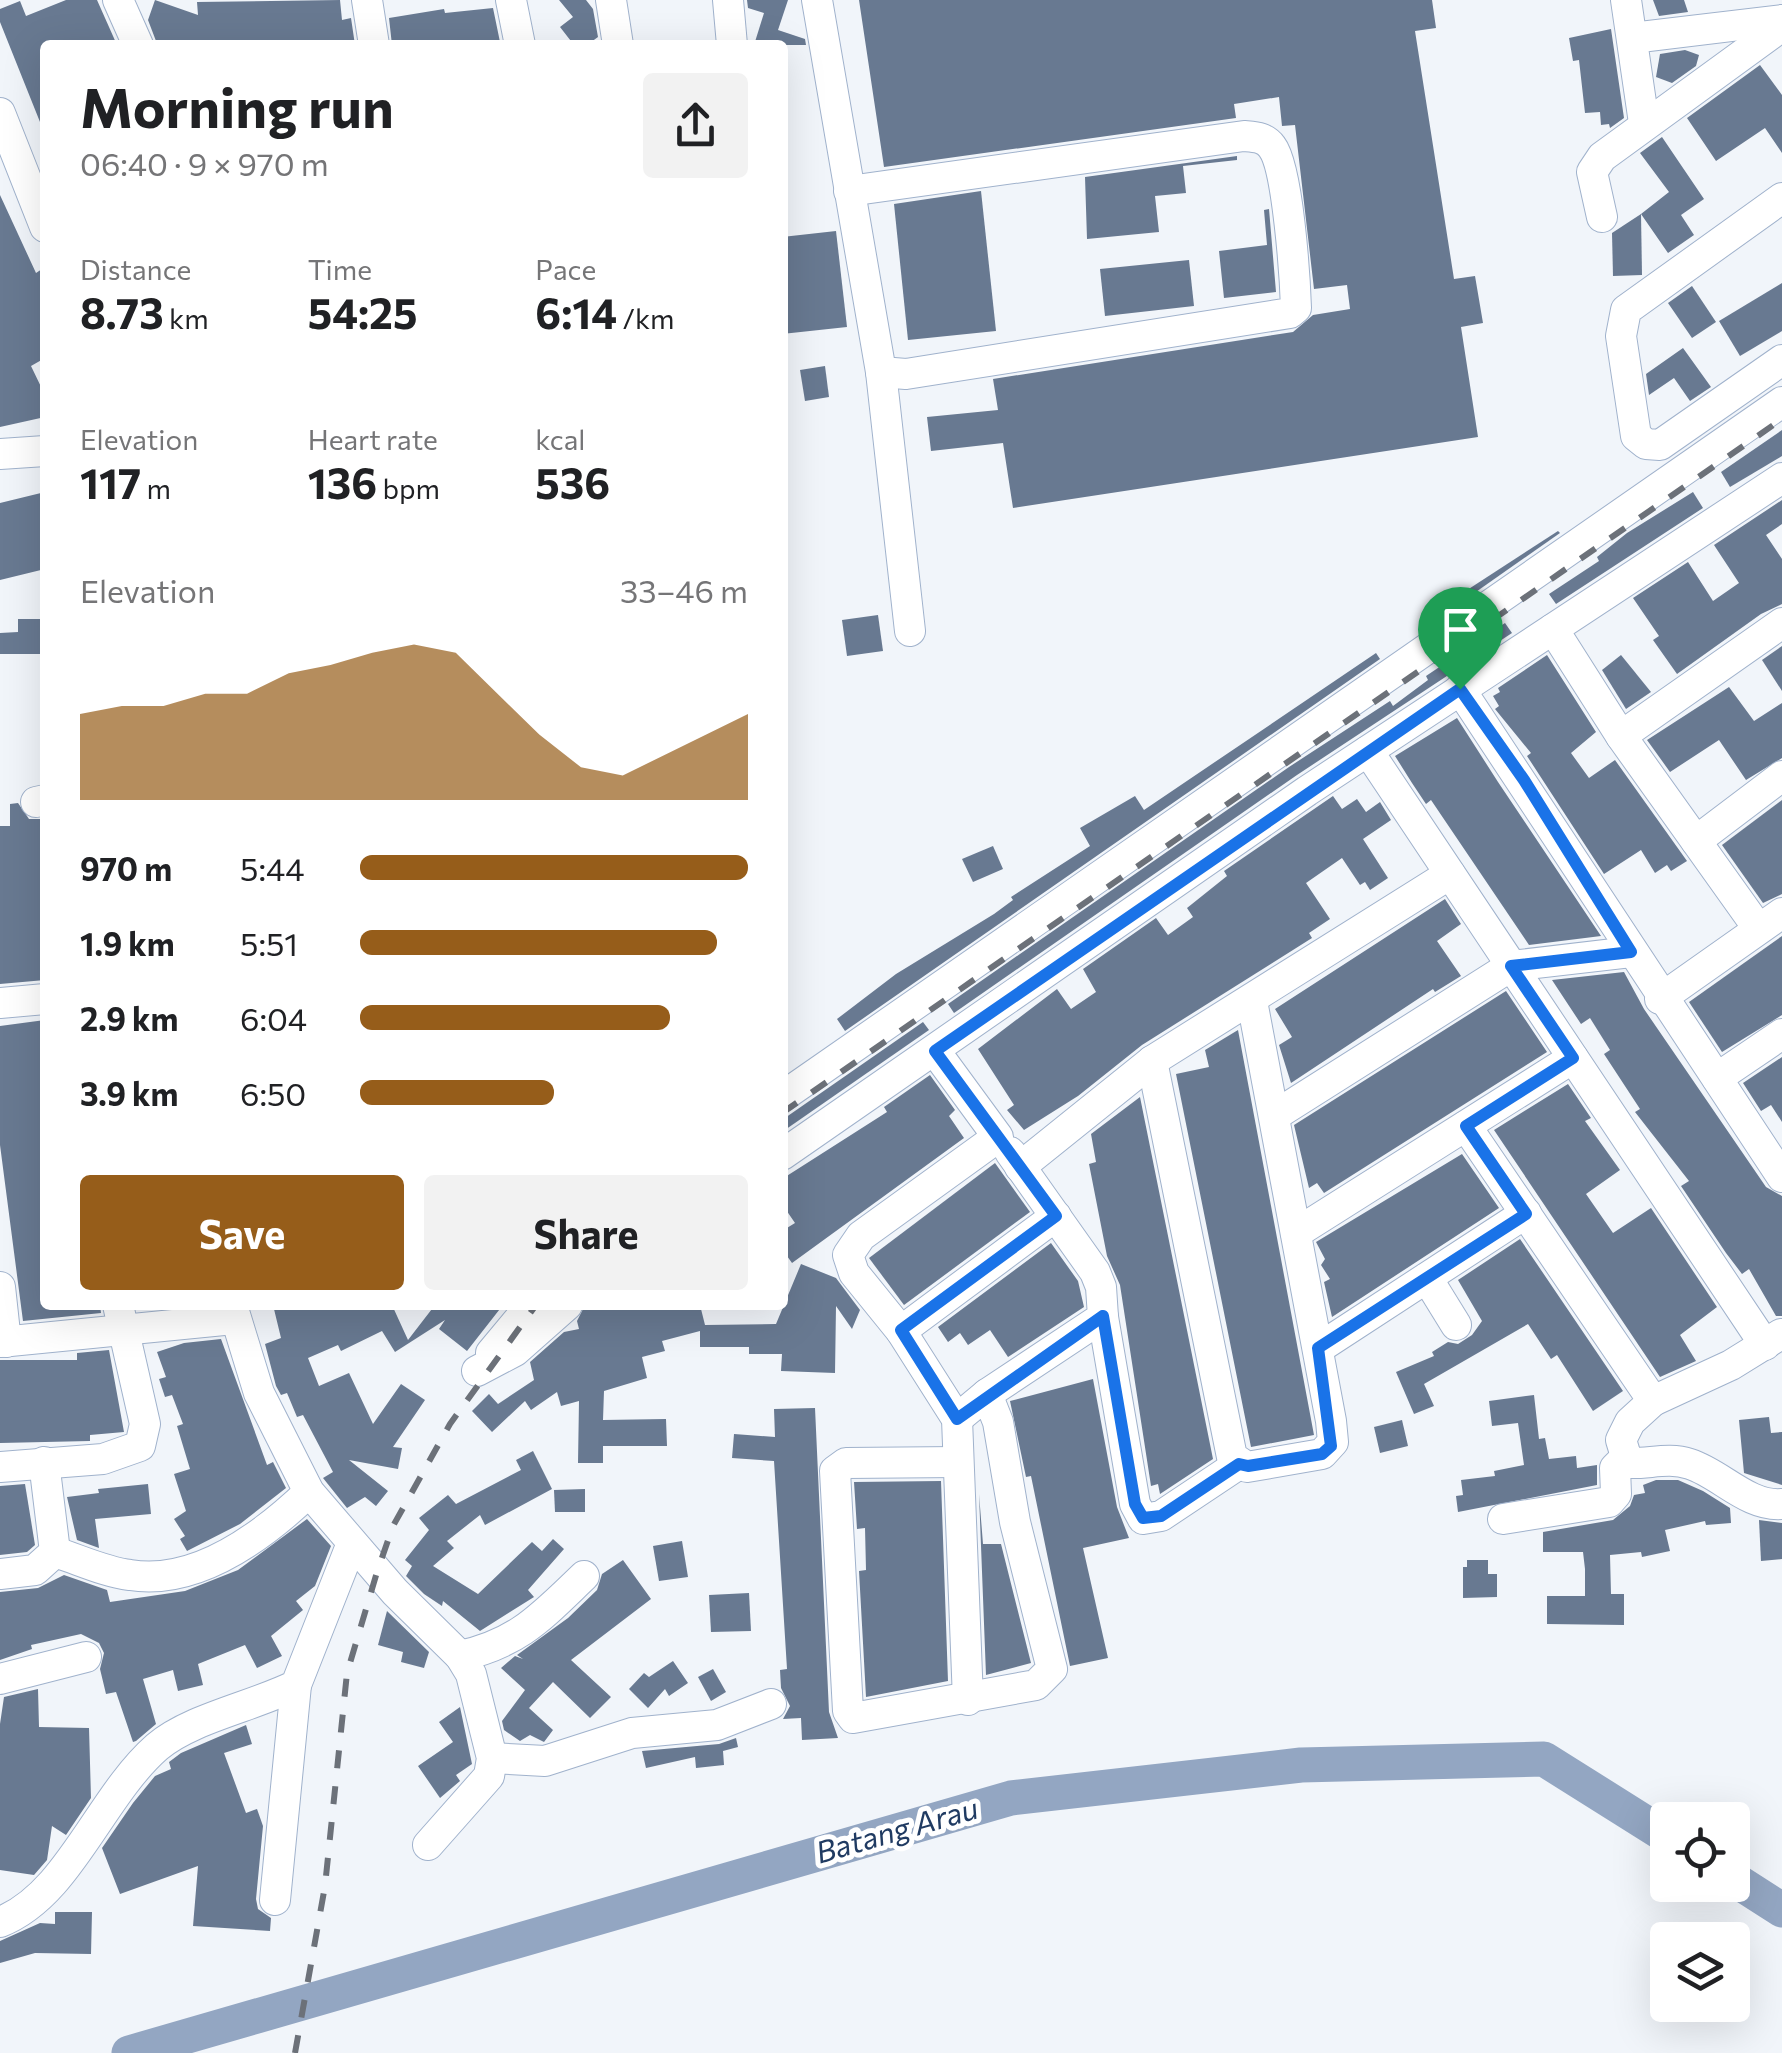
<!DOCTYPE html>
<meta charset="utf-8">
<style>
:root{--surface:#fff;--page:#f2f2f2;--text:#202124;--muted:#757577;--accent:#965d1a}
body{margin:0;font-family:Commissioner,sans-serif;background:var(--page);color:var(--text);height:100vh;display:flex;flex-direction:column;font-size:38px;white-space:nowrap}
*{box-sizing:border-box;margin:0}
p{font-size:32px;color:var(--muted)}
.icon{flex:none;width:55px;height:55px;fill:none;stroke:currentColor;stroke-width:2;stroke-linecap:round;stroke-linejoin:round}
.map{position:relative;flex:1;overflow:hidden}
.side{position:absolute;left:40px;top:40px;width:748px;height:1270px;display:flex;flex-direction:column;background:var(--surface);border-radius:10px;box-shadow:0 10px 40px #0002}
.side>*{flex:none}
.fabs{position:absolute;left:1650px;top:1802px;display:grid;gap:20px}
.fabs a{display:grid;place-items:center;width:100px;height:100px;border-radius:10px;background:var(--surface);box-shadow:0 10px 40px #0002;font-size:50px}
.pin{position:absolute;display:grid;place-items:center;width:85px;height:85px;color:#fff;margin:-102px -42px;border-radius:50% 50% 50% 0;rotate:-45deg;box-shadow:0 0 10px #0007}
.pin .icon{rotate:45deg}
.round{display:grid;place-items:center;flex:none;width:105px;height:105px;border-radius:10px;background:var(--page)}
.head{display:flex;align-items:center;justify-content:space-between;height:170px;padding:0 40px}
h1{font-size:55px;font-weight:700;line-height:75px}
.figures{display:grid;grid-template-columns:repeat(3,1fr);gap:15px;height:170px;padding:10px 40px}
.figures div{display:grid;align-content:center}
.figures b{font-size:42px;font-weight:700}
.figures small{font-size:28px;font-weight:400}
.figures p{font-size:28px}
.chart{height:280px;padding:20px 40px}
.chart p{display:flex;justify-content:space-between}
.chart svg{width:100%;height:180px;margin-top:10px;fill:var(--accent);opacity:.7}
.button{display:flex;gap:20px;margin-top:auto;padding:20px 40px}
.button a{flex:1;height:115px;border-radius:10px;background:var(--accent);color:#fff;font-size:40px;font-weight:700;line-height:115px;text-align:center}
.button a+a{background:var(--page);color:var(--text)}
ul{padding:0 40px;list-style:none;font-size:32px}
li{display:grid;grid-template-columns:160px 120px 1fr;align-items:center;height:75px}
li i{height:25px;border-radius:12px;background:var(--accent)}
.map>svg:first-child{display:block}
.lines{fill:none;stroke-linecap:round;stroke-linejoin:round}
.river{stroke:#93a6c2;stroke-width:35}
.building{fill:#687991}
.minor-casing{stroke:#a0b2cc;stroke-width:32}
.minor{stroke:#fff;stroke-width:30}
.rail{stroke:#6c7179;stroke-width:6;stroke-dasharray:18 18;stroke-linecap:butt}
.route-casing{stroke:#fff;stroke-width:20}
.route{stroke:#1a73e8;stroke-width:12}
.labels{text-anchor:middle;stroke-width:10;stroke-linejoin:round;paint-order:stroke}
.water-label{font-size:30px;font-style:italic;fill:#203b62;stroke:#fff}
</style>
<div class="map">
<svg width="1782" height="2053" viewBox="0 0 1782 2053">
<rect width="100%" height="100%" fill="#f1f5fa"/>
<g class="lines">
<g class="river">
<path d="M1732,1878l50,32"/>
<path d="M129,2053l882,-255 290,-33 243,-6 124,78"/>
</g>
</g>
<g class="building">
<path d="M66,0h31l20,45h-72l-1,87 -44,-110v-13l20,-8 6,15z"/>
<path d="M155,0l43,15 -1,-13 143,-2 2,20 9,-2 4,27h-189l-10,-4 -8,-21z"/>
<path d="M559,0h27l7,9 5,28 -11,8h-13l-14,-18 13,-10z"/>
<path d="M747,0h41l-10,30 27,9 1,6h-52l10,-32 -16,-5z"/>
<path d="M859,0h573l4,28 -21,3 39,248 21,-3 8,47 -22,4 17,110 -465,71 -10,-65 -72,8 -4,-34 71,-7 -5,-31 300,-47 20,-17 37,-6 -3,-24 -33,4 -19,-164 -13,1 -3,-29 -45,7 2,14 -352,49z"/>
<path d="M1653,0h31l4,12 -29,4z"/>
<path d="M493,8l7,34 -108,3 -3,-27 55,-9 1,4z"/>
<path d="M1611,29l13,89 -14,10 -1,-4 -8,1 -1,-13 -15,1 -6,-53 -6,1 -4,-23z"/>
<path d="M1685,50l14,5 -3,11 -24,17 -16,-6 4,-23z"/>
<path d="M1760,65l22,30v58l-17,-25 -49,33 -29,-43z"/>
<path d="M1662,137l42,62 -23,16 13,20 -26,18 -27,-39 28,-22 -29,-39z"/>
<path d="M1237,156v4l-54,6 3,27 -31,3 4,36 -72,7 -2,-62z"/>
<path d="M981,191l15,140 -88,9 -14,-136z"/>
<path d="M0,195l36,78 9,-6v91l-14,8 13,27 1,24 -45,10z"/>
<path d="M1269,209l7,83 -52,6 -5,-47 48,-6 -3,-35z"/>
<path d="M1641,214l1,61 -29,1 -1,-43z"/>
<path d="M836,231l11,96 -65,7v-97z"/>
<path d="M1189,260l5,46 -89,10 -5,-47z"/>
<path d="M1782,283v48l-42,25 -21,-35z"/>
<path d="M1692,286l24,36 -24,16 -24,-35z"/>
<path d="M1683,348l28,39 -21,14 -16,-23 -25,17 -3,-21z"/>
<path d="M825,366l4,31 -24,4 -5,-31z"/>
<path d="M1782,430v26l-52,31 -9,-15z"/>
<path d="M45,492v28l-5,2 5,47 -45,11v-77z"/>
<path d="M1693,492l10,16 -147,96 -7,-10 50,-33 -2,-4 30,-24z"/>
<path d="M1782,500v24l-16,11 16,24v45l-21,10 -84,60 -24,-34 6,-4 -26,-38 55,-36 25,39 26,-18 -25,-38z"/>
<path d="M1558,531l2,2 -134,94 -5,-7z"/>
<path d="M878,615l5,36 -36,5 -5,-36z"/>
<path d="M18,619h27v35h-45v-21l18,-1z"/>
<path d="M1505,623l7,10 -215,142 -343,238 -6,-9 341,-237 101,-66 3,5 35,-26 -2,-4z"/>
<path d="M1782,646v45l-20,-31z"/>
<path d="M1376,653l4,6 -535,372 -8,-12 59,-45 98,-60 19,-14 -2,-3 79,-51 -10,-18 55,-32 9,14z"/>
<path d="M1547,655l49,77 -25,21 18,25 26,-18 72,101 -16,10 -4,-6 -12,8 -14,-23 -37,24 -77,-118 4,-3 -36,-44 4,-3 -6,-10 7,-4 -2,-4z"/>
<path d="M1621,655l30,37 -25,17 -24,-39z"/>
<path d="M1729,687l25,34 28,-18v55l-36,22 -27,-40 -49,32 -23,-32z"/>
<path d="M1457,718l41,64 103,154 -72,9 -98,-145 -5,4 -14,-21 -17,-27z"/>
<path d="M1333,796l9,13 15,-10 9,13 14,-10 11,18 -28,19 25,39 -18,12 -5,-8 -5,3 -18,-27 -36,25 24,36 -21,14 3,5 -170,107 -64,51 -54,34 -17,-20 7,-5 -36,-56 79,-60 14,20 25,-17 -13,-23 73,-51 12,17 25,-18 -6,-9 40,-32 -3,-5z"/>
<path d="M1782,800v94l-19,9 -41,-58z"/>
<path d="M18,803l11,16h16v161l-45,4v-158h10v-22z"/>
<path d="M993,846l10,23 -30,13 -11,-23z"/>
<path d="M1445,899l16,25 -24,17 24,35 -26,16 -2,-3 -142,94 -12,-38 13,-8 -17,-28z"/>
<path d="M1782,936v79l-60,37 -33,-50z"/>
<path d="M1624,972l20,37 122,178 16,9v120h-6l-27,-47 -7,5 -16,-21 -45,-67 8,-5 -54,-69 5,-3 -36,-55 6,-4 -20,-32 -9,6 -29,-44z"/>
<path d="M1506,991l41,61 -223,141 -7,-10 -8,5 -15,-63z"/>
<path d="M45,1020v285h55l1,8 -78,8 -23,-176v-119z"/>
<path d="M923,1022l6,8 -147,102v-12z"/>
<path d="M1238,1030l76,405 -63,12 -75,-373 33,-7 -4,-17z"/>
<path d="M1782,1057v65l-11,-17 -10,6 -18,-28z"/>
<path d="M930,1075l25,35 -6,6 15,22 -172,125 -10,-14v-18l13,-8 -13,-19v-25l105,-67 -3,-5z"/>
<path d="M1568,1084l23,34 -6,3 35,49 -34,24 27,39 38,-25 66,99 -37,28 16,26 -36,16 -166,-247z"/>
<path d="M1140,1097l73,362 -53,35 -2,-10 -7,2 -31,-201 -13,-29 -18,-92 7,-2 -5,-28z"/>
<path d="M1462,1154l37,54 -167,109 -8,-35 6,-3 -9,-14 4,-6 -9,-17z"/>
<path d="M995,1163l35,49 -126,93 -35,-47z"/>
<path d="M1520,1239l103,152 -30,20 -36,-56 -6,4 -23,-35 -104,60 10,22 -20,8 -18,-42 38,-16 -2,-4 16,-10 10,2 14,-9 10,-14 -24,-41z"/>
<path d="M1051,1243l27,38 6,26 -76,50 -18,-27 -22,15 -8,-12 -12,9 -10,-15z"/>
<path d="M801,1264l35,14 24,32 -8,19 -16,-23 -1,67 -54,-2 1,-17h-33v-7h-49v-16l-38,10 3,10 -23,6 5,21 -43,13 -1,29 63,-1 1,27h-64v17h-25l1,-62 -18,5 -4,-14 -26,18 -6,-9 -33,31 -20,-21 17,-17 9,10 36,-24 -4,-18 34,-30 15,-3 -2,-8 8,-16h115l5,20 71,-1z"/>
<path d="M273,1305h119l16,35 27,-35h68l-36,46 -28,-22 6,-9 -50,32 -13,-21 -41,20 -3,-6 -30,13 11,28 30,-13 24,51 28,-40 24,16 -32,47 9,1 -4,21 -49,-9 39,31 -12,15 -11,-9 -18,11 -24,-30 10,-6 -30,-57 -6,2 -10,-24 -6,2 -5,-9 -11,-42 16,-6z"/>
<path d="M221,1339l46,126 6,-3 13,26 -46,36 -53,27 -7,-12 5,-3 -11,-17 12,-8 -12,-37 16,-5 -13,-43 6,-2 -11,-29 -7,2 -6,-18 7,-2 -9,-25 27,-9z"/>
<path d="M109,1350l15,82 -34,3v6l-90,2v-83h77v-7z"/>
<path d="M1093,1379l24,128 12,31 -46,10 25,110 -38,8 -39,-190 -5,1 -16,-76z"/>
<path d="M1534,1395l5,44 6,-1 4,21 27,-3 1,12 20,-3v20l-139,27 -2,-16 7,-1 -2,-15 34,-4 -1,-5 30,-6 -6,-42 -26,3 -3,-25z"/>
<path d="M815,1408l14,304 9,26 -36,2 -1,-22 -18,1 7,-13 -9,-18 -1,-18 7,-1 -13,-208 -42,-3 2,-24 41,3 -1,-28z"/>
<path d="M1769,1417l2,16 11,-1v53l-38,-12 -5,-53z"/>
<path d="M1402,1420l6,26 -28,7 -6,-26z"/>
<path d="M533,1451l19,38 -67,36 -5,-10 -33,26 7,7 -21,18 45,28 54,-52 10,9 11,-12 11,10 -36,41 6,7 -54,34 -37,-30 -1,5 -18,-12 -18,-18 6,-10 -7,-6 24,-30 -10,-12 29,-23 8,9 65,-34 -5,-10z"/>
<path d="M1656,1480h22l25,11 27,17 1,15 -25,2 -1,-4 -40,9 5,21 -28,6 -1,-5 -31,3 1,39h13v31l-77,-1v-28h38v-27l-2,-17h-40v-20l70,-12 17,-14 4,-11 11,-2 -2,-8z"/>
<path d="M941,1481l7,200 -82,16 -7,-126 7,-1 -1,-42 -8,1 -3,-47z"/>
<path d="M25,1484l10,61 -8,7 -27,3v-69z"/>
<path d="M148,1484l3,30 -56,5 4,29 -22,-8 -10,-43 32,-4 -1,-4z"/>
<path d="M585,1489v23h-30l-1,-22z"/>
<path d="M979,1494l4,50h18l30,119 -45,12z"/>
<path d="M307,1519l24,27 -16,40 -19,15 7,9 -32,26 11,20 -25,12 -12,-23 -47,19 5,21 -25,6 -5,-21 -30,9 13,45 -20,17 -3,1 -17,-50 -10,2 -6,-25 4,-16 -5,-10 -18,-9 -50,11 1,4 -32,11v-68l38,-4 26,-13 43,15 3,12 75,-11 53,-21z"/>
<path d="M1759,1520l23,3v36l-21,2z"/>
<path d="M682,1541l6,36 -29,4 -6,-35z"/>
<path d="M623,1560l28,39 -80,61 40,37 -21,21 -37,-36 -24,26 24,22 -9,12 -14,-7 -10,6 -16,-11 -2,-9 23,-31 -24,-22 14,-12 8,3 -6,-4 51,-37 29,-28 5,-16z"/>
<path d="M1467,1560h21v14h9v23l-34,1v-31h4z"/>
<path d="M749,1593l2,38 -40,1 -2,-37z"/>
<path d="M387,1611l42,41 -5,16 -23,-6 2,-10 -25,-7z"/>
<path d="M673,1661l15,22 -19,13 -4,-7 -17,19 -19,-19 15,-16 5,4z"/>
<path d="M713,1669l13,23 -15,9 -13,-24z"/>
<path d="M38,1689l1,38 50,1 2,70 -25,37 -14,-9 -5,34 -13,15 -34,-5v-146l4,-27z"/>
<path d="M460,1707l12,57 -16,11 4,6 -20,17 -22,-32 35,-24 -14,-20z"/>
<path d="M246,1725l6,19 -28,9 22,60 11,-4 6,17 -7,73 2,10 13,9 -1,13 -77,-5 5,-60 -78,28 -18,-46 31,-45 22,-27 16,-7 -2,-7 12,-9z"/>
<path d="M736,1738l2,9 -15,4 1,14 -28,3 -1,-11 -49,11 -4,-17 77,-7z"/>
<path d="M55,1912h37l-1,42 -56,-1 -35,10v-22l40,-18 15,1z"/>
</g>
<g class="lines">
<g class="minor-casing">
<g id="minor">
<path d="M118,0l20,45"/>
<path d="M367,0l7,45"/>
<path d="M511,0l9,45"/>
<path d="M611,0l7,45"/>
<path d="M728,0l4,45"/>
<path d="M817,0l64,372 29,259"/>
<path d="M1626,0l18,123"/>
<path d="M1632,38l150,-18"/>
<path d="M0,113l45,114"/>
<path d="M849,191l395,-55c11,1 21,1 28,11 16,21 23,131 24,161l-6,5 -384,61 -25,-2"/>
<path d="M1782,198l-156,112 -5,26 15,100 10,8 14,1 122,-85"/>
<path d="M1602,217l-10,-45 10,-15 180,-131"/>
<path d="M0,454l45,-3"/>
<path d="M1553,629l68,107"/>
<path d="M1460,689l322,488"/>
<path d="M1368,751l397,594"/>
<path d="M36,802l9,-2"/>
<path d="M1696,841l86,-65"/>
<path d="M1758,928l-137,-192 161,-113"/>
<path d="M1660,999l122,-86"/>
<path d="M0,1003l45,-4"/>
<path d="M935,1051l63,86 -137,99 -13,19 6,18 47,58 56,88 11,281"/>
<path d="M1152,1061l80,396 15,10 75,-13 11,-12 -2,-21 -79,-420"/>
<path d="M1717,1078l65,-44"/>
<path d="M782,1097l1000,-695"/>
<path d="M1277,1114l234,-148 120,-14"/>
<path d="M1466,1126l187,275 78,-36 50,-31"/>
<path d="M782,1155l525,-364 475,-313"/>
<path d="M1020,1167l132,-106 298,-187"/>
<path d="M1296,1233l277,-175"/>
<path d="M1427,1278l29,47"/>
<path d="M0,1287l6,55"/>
<path d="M232,1305l27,88 50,99 86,100 65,64 11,18 21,84 -3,18 -61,69"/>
<path d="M1103,1317l32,187 8,15 18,-3 78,-52"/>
<path d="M901,1331l155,-115"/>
<path d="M0,1342l234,-23"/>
<path d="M1319,1348l207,-135"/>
<path d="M491,1353l40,-48"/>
<path d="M477,1371l38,-20 52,-46"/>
<path d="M987,1394l116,-77 -2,-30 -6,-15 -85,-120"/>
<path d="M1653,1401l-23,21 -9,18 7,23c22,1 40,-6 62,1 31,10 58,43 92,40"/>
<path d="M957,1419l30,-25 11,28 17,100 37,147 -16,16 -183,33 -5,-7 -13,-240 11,-8 112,-1"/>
<path d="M0,1467l103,-8 37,-13 5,-22 -27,-119"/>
<path d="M1503,1519l106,-17 7,-8 -1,-26 9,-9"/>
<path d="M55,1552c25,8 50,20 75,23 67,11 134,-40 179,-83"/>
<path d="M0,1574l35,-4 20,-18 -11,-90"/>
<path d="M460,1656c59,-13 82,-40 124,-80"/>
<path d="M0,1679l86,-22"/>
<path d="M492,1758l53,3 87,-28 85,-8 54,-21"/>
<path d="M275,1900l21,-215"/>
<path d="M0,1922c69,-27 99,-124 157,-175 34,-29 98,-41 139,-62l56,-142"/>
</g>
</g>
<use href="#minor" class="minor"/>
<g class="rail">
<path d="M782,1113l1000,-694"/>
<path d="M295,2053l30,-167 22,-213 30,-101 16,-46 57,-102 86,-119"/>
</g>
</g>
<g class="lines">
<g class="route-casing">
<path id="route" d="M1460,689l64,91 107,172 -120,14 62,92 -107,68 60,88 -208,134 13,98 -9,8 -74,12 -9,-2 -78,52 -18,2 -8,-14 -32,-188 -146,103 -56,-89 155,-114 -121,-165z"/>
</g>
<use href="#route" class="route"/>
</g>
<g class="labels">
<g class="water-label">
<text transform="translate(897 1831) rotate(-16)" y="10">Batang Arau</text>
</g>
</g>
</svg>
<div class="fabs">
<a><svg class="icon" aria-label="locate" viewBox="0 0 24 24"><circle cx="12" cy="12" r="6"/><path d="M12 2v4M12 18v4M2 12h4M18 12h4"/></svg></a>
<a><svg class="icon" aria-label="layers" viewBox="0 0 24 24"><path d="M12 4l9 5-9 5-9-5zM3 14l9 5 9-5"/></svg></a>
</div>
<div class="pin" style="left:1460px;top:689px;background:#1e9e55"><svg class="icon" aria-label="arrive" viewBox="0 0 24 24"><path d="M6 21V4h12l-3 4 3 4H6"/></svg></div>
<section class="side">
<div class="head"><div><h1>Morning run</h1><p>06:40 · 9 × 970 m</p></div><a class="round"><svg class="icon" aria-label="share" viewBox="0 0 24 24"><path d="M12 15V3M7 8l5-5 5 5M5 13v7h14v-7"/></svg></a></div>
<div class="figures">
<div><p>Distance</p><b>8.73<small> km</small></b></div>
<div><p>Time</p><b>54:25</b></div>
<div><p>Pace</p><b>6:14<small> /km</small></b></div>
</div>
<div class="figures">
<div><p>Elevation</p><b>117<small> m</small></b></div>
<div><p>Heart rate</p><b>136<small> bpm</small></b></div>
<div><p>kcal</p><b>536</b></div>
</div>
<div class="chart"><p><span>Elevation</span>33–46 m</p>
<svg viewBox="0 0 160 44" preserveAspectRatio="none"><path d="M0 44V23L10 21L20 21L30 18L40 18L50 13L60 11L70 8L80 6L90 8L100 18L110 28L120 36L130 38L140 33L150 28L160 23V44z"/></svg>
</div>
<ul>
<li><b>970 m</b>5:44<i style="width:100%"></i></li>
<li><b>1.9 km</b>5:51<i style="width:92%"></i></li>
<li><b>2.9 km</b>6:04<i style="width:80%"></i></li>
<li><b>3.9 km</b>6:50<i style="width:50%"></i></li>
</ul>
<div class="button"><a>Save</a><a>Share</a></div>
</section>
</div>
